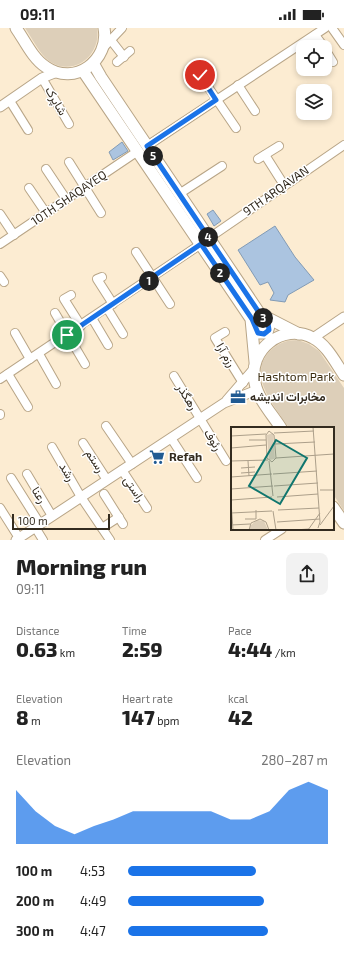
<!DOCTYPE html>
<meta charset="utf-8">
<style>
:root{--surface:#fff;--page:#f2f2f2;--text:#222;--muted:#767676;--accent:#1a73e8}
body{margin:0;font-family:"Exo 2",Vazirmatn,sans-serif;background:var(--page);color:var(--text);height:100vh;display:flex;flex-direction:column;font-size:15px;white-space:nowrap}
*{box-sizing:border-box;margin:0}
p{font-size:13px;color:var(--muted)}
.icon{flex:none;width:22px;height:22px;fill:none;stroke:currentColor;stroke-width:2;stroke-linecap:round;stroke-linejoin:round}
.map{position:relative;height:512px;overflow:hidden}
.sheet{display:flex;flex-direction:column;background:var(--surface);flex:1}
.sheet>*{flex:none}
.tools{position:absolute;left:296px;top:12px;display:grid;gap:8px}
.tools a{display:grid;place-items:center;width:36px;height:36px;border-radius:8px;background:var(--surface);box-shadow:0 2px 6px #0003;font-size:20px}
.scale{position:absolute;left:12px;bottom:10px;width:98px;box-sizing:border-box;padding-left:4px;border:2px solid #332b1f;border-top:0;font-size:11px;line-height:14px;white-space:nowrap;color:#332b1f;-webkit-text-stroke:3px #fff;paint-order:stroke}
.pin{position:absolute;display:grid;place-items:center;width:34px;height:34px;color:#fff;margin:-17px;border:2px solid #fff;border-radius:50%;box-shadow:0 1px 4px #0007}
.km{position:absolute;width:20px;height:20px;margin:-10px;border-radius:50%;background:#222;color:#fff;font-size:11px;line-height:20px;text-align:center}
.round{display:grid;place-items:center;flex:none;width:42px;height:42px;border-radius:8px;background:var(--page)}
.head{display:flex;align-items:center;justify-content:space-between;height:68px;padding:0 16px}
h1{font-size:22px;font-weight:800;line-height:30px}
.stats{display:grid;grid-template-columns:repeat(3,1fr);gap:6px;height:68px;padding:4px 16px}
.stats div{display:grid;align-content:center}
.stats b{font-size:20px;font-weight:800}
.stats small{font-size:11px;font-weight:400}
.stats p{font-size:11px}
.chart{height:112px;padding:8px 16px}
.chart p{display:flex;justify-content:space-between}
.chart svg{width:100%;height:72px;margin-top:4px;fill:var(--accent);opacity:.7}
ul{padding:0 16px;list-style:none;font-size:13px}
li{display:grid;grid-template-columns:64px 48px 1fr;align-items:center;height:30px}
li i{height:10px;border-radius:5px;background:var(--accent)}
.status{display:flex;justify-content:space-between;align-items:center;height:28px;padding:0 20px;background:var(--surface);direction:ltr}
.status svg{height:11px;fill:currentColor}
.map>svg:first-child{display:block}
.green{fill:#ddcfb9}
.building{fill:#abc4e0;stroke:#829bb5}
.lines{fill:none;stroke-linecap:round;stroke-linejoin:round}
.minor-casing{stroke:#b8a587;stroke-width:10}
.tertiary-casing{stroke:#b8a587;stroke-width:11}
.secondary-casing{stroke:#b8a587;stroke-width:13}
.minor{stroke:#fff;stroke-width:8}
.tertiary{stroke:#fff;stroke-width:9}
.secondary{stroke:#fff;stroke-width:11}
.route-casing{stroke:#fff;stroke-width:8}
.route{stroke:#1a73e8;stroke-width:5}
.labels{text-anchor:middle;stroke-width:3;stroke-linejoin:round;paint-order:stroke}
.street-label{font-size:12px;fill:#332b1f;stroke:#fff}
.park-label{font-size:12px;fill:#3a2b0e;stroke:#fff}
.poi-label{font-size:12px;font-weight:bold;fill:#332b1f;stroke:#fff;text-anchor:start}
.inset-road{fill:none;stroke:#ac9f8a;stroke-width:1}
.view{fill:#0f766e;fill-opacity:0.15;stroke:#0f766e;stroke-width:2}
.inset-edge{fill:none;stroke:#332b1f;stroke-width:2}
</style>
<div class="status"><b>09:11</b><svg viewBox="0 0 49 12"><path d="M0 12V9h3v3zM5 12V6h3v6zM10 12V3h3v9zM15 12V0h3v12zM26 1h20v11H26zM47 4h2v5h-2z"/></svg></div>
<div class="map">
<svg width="344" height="512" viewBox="0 0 344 512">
<rect width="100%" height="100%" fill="#fcecd2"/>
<g class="green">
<path d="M25,0h72c5,27 -24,50 -48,33 -10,-8 -17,-23 -24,-33z"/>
<path d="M298,312l11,4 10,7 25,37v123l-11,-17v-66h-44c-14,-22 -43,-52 -19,-77 8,-8 17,-11 28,-11z"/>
</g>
<g class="building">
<path d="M122,114l6,9 -15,9 -4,-8z"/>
<path d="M213,182l8,11 -7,5 -7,-12z"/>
<path d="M275,198l20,31 19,23 -26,15 -3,7 -15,-2 4,-7 -6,-11 -8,3 -22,-35z"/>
</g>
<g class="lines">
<g class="minor-casing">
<g id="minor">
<path d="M332,0l12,17"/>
<path d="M315,7l9,12"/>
<path d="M110,11l14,18"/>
<path d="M104,19l18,-19"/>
<path d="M325,21l8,13"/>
<path d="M117,34l13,-11"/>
<path d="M200,47l36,53"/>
<path d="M42,50l27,46"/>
<path d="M238,57l17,26"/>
<path d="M10,73l18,29"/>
<path d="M147,118l178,-118"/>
<path d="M265,127l19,30"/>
<path d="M258,131l21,-13"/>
<path d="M69,134l32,51"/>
<path d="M46,141l20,30"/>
<path d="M29,160l17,25"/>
<path d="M179,166l43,-28"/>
<path d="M0,186l14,21"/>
<path d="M209,210l135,-93"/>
<path d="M0,216l138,-93"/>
<path d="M136,224l34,52"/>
<path d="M0,248l4,6"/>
<path d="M102,249l-5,2 16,25"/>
<path d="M71,267l-7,4 17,27"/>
<path d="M107,280l16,26"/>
<path d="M55,285l30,51"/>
<path d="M92,290l16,27"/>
<path d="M225,304l-10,6 28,45"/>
<path d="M15,305l15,26"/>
<path d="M39,326l17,30"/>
<path d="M8,346l20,33"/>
<path d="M174,348l52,85"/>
<path d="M0,351l201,-135"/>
<path d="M0,386v1"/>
<path d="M106,398l26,38"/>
<path d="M171,410l26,40"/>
<path d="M83,415l24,37"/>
<path d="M52,419l29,50 29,43"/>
<path d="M122,442l25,38"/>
<path d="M27,446l25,42"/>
<path d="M11,450l29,46"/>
<path d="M104,466l19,30"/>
<path d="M0,480l19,30"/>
<path d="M35,499l8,13"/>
<path d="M102,500l17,-11"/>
<path d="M265,512l17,-11"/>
</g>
</g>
<g class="tertiary-casing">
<g id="tertiary">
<path d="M0,79l42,-29 15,-6"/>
<path d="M313,310l31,-21"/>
<path d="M227,372l27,-31"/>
<path d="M16,512l208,-137 33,-13"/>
</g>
</g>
<g class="secondary-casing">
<g id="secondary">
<path d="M16,0c9,13 17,31 30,39 29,20 64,-7 58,-39"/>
<path d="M93,35l8,14 159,237 39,20"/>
<path d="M83,43l168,248 4,43"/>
<path d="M253,296l5,9h9l2,-7 -8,-10"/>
<path d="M281,400c-9,-14 -23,-29 -26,-45 -8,-33 28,-61 58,-45 14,7 22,24 31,37"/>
<path d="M333,479l11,16"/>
</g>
</g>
<use href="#minor" class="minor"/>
<use href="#tertiary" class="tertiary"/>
<use href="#secondary" class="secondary"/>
</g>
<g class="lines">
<g class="route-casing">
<path id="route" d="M67,307l134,-91 51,75 6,14 6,1 5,-4 -1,-7 -8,-9 -113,-168 69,-46 -16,-25"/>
</g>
<use href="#route" class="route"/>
</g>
<defs>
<g id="office-bare" transform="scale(1.2)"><path d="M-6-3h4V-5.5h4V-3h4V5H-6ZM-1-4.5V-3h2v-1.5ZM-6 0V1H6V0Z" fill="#205a92" stroke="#fff" stroke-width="2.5" paint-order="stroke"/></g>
<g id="supermarket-bare" transform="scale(1.2)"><path d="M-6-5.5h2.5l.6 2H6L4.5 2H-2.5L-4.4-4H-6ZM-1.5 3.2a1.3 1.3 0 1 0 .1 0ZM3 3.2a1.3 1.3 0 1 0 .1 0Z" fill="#205a92" stroke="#fff" stroke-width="2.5" paint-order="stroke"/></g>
</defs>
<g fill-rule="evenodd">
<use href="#office-bare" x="238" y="369"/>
<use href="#supermarket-bare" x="157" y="429"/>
</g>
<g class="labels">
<g class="street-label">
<text transform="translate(56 73) rotate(59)" y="4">شاپرک</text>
<text transform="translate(276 163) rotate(-35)" y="4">9TH ARQAVAN</text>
<text transform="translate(69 170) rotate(-34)" y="4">10TH SHAQAYEQ</text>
<text transform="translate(226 327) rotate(59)" y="4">رزم آرا</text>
<text transform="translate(187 369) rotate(59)" y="4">رهگذر</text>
<text transform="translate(213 412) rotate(58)" y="4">رئوف</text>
<text transform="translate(95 433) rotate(58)" y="4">رستم</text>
<text transform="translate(67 444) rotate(59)" y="4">رشد</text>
<text transform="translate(134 461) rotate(56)" y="4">راستی</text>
<text transform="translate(39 467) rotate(58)" y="4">رعنا</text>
</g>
<g class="park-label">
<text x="296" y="353">Hashtom Park</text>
</g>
<g class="poi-label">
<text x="250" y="373">مخابرات اندیشه</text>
<text x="169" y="433">Refah</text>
</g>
</g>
<g transform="translate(231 399)">
<rect width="103" height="103" fill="#fcecd2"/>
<path d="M42,6l2,26 -6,1 -2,-25zM26,93l7,1 4,9h-18v-4z" fill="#ddcfb9"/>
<path class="inset-road" d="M82,0l7,95 -2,6M38,4l5,4 2,23 -4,4 -5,-4 -1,-23zM43,6l40,-2M0,9l35,-2M18,13h17M44,17l40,-2M0,21l35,-3M45,31l58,-4M0,34l37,-1M17,34l1,15M38,34l4,35M10,41l14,-1M10,46l14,-1M42,47l44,-3M0,50l41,-3M43,59l44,-3M0,62l42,-3M89,63h14M46,70l41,-3M0,73l41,-3M0,74l2,29M47,83l41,-2M42,84l3,19M0,86l41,-2M14,92h11v-9M46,95l43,-3M0,98l19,-1M89,98l14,-19M18,103l2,-7 9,-4 6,3 3,8M63,103l15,-1M77,103l12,-17"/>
<path class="view" d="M45,13l31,18 -27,46 -31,-18z"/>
<rect width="103" height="103" class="inset-edge"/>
</g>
</svg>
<div class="tools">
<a><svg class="icon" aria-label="locate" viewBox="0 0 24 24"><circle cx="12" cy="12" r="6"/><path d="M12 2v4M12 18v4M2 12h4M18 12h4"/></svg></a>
<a><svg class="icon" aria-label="layers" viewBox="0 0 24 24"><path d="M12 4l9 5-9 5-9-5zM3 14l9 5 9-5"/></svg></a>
</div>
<div class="scale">100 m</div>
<div class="pin" style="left:67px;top:307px;background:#1e9e55"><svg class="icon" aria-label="arrive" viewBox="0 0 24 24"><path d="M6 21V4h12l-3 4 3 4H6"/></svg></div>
<div class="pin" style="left:200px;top:47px;background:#d93025"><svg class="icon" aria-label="check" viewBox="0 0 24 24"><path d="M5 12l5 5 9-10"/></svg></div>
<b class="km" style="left:149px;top:253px">1</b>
<b class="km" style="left:220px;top:245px">2</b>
<b class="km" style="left:263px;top:290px">3</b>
<b class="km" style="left:208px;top:209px">4</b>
<b class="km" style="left:153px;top:128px">5</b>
</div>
<section class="sheet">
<div class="head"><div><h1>Morning run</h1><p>09:11</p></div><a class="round"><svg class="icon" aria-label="share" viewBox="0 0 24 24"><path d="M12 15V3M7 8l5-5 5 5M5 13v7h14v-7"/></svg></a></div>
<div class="stats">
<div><p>Distance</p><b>0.63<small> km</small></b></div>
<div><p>Time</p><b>2:59</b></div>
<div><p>Pace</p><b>4:44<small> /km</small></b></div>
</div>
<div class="stats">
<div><p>Elevation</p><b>8<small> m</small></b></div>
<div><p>Heart rate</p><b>147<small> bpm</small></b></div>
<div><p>kcal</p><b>42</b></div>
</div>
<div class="chart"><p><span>Elevation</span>280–287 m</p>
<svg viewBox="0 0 160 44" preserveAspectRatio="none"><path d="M0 44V11L10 24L20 33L30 38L40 33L50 29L60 24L70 24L80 24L90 24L100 24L110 29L120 29L130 24L140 11L150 6L160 11V44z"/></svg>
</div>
<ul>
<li><b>100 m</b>4:53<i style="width:64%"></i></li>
<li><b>200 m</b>4:49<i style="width:68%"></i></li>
<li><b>300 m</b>4:47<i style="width:70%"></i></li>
</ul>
</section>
